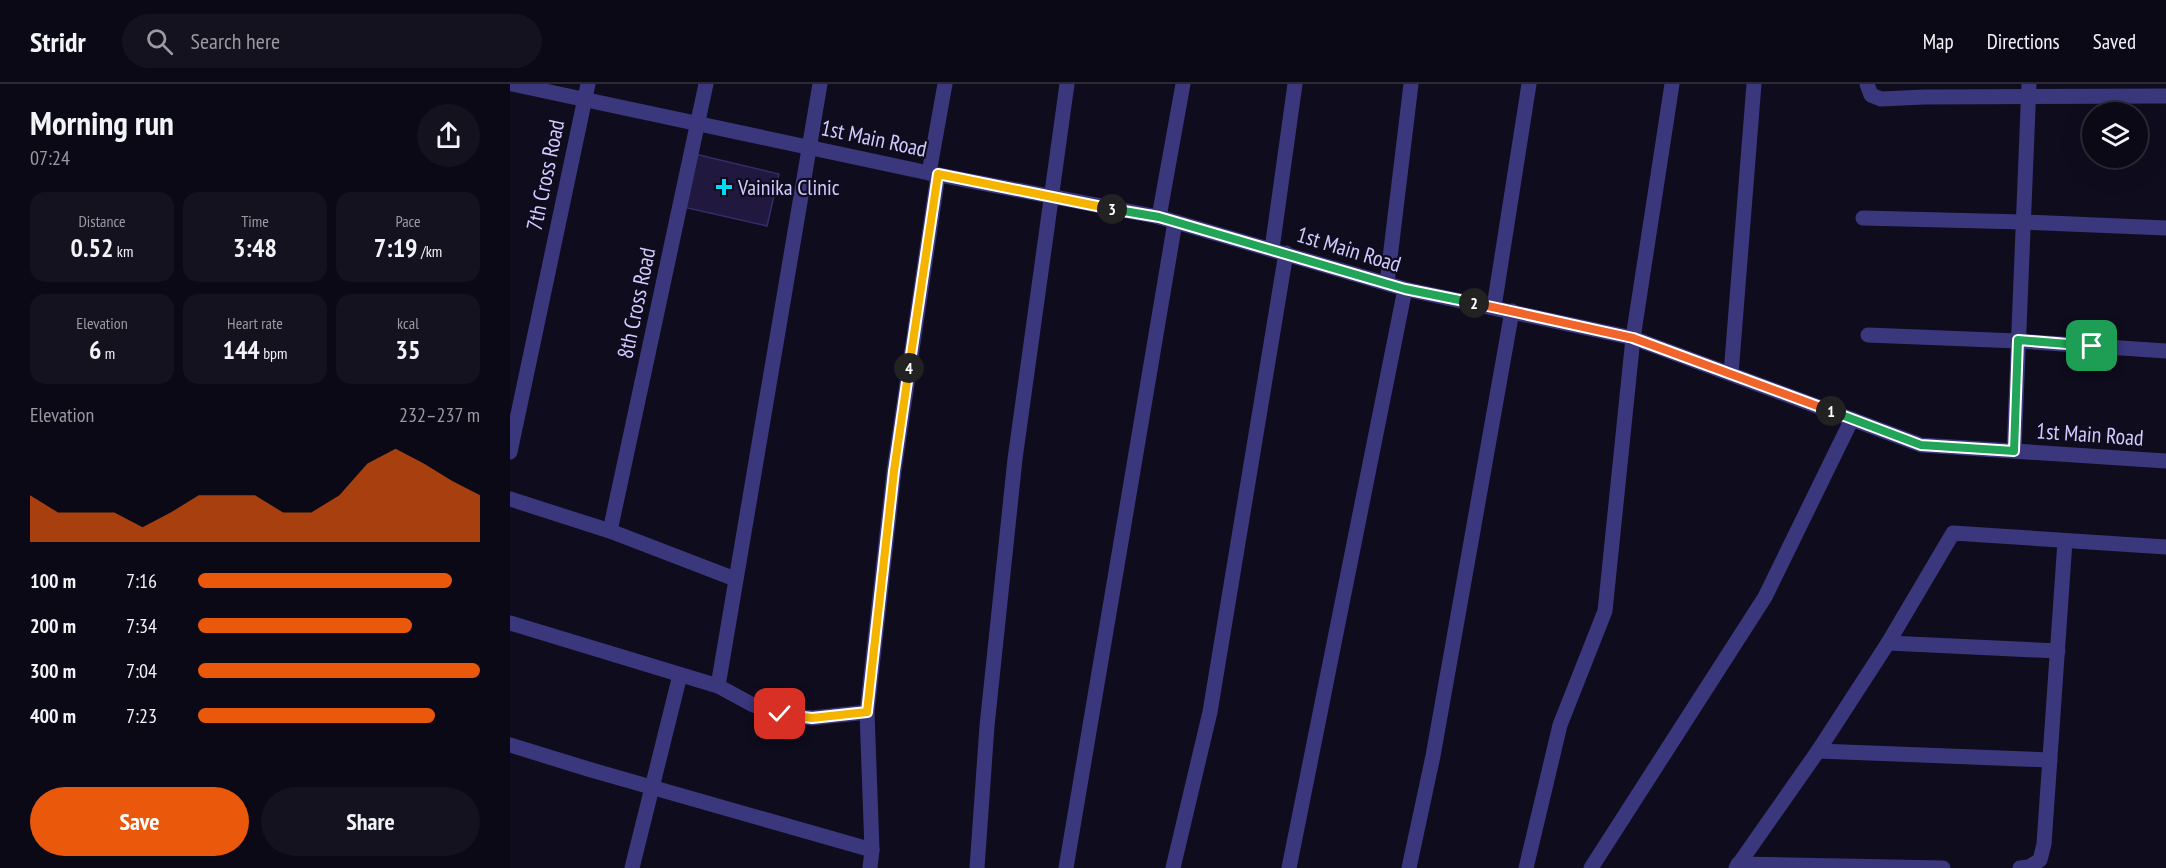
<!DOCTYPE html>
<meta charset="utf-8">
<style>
:root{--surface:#0b0916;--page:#14121f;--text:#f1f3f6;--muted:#9a9aa1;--line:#2b2a35;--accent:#ea580c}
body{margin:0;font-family:"PT Sans Narrow",sans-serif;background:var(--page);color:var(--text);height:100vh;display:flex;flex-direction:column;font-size:22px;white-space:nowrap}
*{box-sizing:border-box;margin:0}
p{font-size:20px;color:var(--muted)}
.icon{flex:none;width:33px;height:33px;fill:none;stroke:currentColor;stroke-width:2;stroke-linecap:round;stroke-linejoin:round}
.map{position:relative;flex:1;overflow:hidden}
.side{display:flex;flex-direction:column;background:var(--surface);width:510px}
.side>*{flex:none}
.controls{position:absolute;left:1572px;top:18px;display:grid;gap:12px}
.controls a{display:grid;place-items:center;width:66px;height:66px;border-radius:50%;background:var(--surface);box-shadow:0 6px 24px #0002,0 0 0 2px var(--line);font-size:30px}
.pin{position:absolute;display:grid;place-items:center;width:51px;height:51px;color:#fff;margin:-26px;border-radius:12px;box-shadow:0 3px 9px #0006}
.km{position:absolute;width:30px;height:30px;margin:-15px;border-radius:50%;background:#222;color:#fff;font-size:16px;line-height:30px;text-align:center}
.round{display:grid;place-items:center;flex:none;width:63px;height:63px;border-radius:32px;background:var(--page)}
.headline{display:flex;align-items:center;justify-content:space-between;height:102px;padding:0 30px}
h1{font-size:33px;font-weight:600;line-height:45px}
.figures{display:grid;grid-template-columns:repeat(3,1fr);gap:9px;height:102px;padding:6px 30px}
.figures div{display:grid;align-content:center;border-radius:15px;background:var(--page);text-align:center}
.figures b{font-size:26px;font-weight:600}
.figures small{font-size:16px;font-weight:400}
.figures p{font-size:16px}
.chart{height:168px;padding:12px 30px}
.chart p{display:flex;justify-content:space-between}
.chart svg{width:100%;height:108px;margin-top:6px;fill:var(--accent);opacity:.7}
.action{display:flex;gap:12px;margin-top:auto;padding:12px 30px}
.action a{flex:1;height:69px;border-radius:36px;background:var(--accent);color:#fff;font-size:24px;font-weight:600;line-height:69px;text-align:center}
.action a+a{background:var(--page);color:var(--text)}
ul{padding:0 30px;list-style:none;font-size:20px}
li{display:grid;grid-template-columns:96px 72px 1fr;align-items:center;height:45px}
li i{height:15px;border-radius:8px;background:var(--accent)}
header{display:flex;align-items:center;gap:36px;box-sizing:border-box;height:84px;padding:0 30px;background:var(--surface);border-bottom:2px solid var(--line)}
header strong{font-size:28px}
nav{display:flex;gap:33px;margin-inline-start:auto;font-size:21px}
.search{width:420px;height:54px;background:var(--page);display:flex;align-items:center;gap:15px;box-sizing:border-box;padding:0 21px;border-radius:33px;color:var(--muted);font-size:22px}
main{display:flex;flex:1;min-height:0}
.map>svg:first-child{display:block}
.building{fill:#20183f;stroke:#372b6b;stroke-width:1.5}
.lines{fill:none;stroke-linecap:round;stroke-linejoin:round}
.minor{stroke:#3a377d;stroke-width:15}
.split-1-casing{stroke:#fff;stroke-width:12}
.split-2-casing{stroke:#fff;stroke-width:12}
.split-3-casing{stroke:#fff;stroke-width:12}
.split-4-casing{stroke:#fff;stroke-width:12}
.split-5-casing{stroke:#fff;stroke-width:12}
.split-1{stroke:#22a559;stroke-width:8}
.split-2{stroke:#f0652b;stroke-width:8}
.split-3{stroke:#22a559;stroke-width:8}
.split-4{stroke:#f5b400;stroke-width:8}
.split-5{stroke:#f5b400;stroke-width:8}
.poi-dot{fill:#02daf2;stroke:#0f0c1e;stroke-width:2}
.labels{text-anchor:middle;stroke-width:4.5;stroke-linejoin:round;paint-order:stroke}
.street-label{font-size:22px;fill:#d0cafe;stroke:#0f0c1e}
.poi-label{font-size:22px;fill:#d0cafe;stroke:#0f0c1e;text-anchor:start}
</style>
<header>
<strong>Stridr</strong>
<div class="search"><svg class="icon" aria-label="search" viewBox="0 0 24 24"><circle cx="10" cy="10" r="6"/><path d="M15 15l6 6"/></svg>Search here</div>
<nav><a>Map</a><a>Directions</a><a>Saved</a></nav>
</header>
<main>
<section class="side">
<div class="headline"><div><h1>Morning run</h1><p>07:24</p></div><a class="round"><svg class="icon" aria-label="share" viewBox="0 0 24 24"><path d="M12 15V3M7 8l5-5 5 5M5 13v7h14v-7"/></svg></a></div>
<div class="figures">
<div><p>Distance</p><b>0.52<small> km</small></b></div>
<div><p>Time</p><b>3:48</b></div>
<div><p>Pace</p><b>7:19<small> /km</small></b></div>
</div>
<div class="figures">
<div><p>Elevation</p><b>6<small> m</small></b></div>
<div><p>Heart rate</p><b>144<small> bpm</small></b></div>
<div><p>kcal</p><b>35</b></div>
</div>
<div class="chart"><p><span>Elevation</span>232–237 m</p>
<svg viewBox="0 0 160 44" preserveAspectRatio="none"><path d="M0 44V25L10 32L20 32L30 32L40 38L50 32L60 25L70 25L80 25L90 32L100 32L110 25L120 12L130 6L140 12L150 19L160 25V44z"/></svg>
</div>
<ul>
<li><b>100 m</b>7:16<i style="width:90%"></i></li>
<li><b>200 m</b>7:34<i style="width:76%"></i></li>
<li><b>300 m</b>7:04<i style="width:100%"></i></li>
<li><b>400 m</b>7:23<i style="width:84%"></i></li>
</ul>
<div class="action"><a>Save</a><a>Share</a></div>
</section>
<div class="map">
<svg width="1656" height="784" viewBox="0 0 1656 784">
<rect width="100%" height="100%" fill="#0f0c1e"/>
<path class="building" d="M185,70l84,20 -12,52 -84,-19z"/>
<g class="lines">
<g class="minor">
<path d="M2,0l417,89 230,44 246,72 228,49 288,107 245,16"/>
<path d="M1357,0l4,11 10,4 43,-2 242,-1"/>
<path d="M419,89l16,-89"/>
<path d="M649,133l24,-133"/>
<path d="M1353,134l160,4 143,6"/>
<path d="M762,165l23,-165"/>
<path d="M877,199l24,-199"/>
<path d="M984,223l35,-223"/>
<path d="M1358,251l150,6 148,10"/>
<path d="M1221,290l23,-290"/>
<path d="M1504,367l15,-367"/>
<path d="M0,368l78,-368"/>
<path d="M0,415l100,32 125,48"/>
<path d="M100,447l96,-447"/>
<path d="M0,539l208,63 35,19 27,9 32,4 55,-6"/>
<path d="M1378,559l170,8"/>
<path d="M208,602l102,-602"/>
<path d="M0,661l78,24 284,81"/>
<path d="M1308,667l232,9"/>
<path d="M1228,780l205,4"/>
<path d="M122,784l48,-193"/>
<path d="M360,784l2,-18 -5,-138 27,-241 44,-296"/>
<path d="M467,784l10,-142 28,-267 52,-375"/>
<path d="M556,784l109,-646"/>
<path d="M663,784l37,-156 76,-459"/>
<path d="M779,784l116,-579"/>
<path d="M899,784l24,-112 79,-445"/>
<path d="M1016,784l34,-143 45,-114 28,-273 39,-254"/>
<path d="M1081,784l174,-271 87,-178"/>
<path d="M1226,784l82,-117 70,-108 65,-110 213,14"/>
<path d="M1510,784l9,-1 11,-7 4,-16 21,-303"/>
</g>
</g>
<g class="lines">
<g class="split-1-casing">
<path id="split-1" d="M1321,327l90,34 93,6 4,-111 74,6"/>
</g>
<g class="split-2-casing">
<path id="split-2" d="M964,219l159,35 198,73"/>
</g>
<g class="split-3-casing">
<path id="split-3" d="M602,125l47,8 246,72 69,14"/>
</g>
<g class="split-4-casing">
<path id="split-4" d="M399,284l29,-194 174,35"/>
</g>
<g class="split-5-casing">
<path id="split-5" d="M270,630l32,4 55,-6 27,-241 15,-103"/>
</g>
<use href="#split-1" class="split-1"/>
<use href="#split-2" class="split-2"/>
<use href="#split-3" class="split-3"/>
<use href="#split-4" class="split-4"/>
<use href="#split-5" class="split-5"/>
</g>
<path class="poi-dot" d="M211 94h6v6h6v6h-6v6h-6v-6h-6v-6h6z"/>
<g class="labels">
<g class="street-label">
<text transform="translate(364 54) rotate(12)" y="8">1st Main Road</text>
<text transform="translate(35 91) rotate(-78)" y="8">7th Cross Road</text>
<text transform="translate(839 165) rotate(17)" y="8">1st Main Road</text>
<text transform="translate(126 219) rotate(-78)" y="8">8th Cross Road</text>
<text transform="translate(1580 350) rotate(4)" y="8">1st Main Road</text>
</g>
<g class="poi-label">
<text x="228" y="111">Vainika Clinic</text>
</g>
</g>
</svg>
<div class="controls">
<a><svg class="icon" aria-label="layers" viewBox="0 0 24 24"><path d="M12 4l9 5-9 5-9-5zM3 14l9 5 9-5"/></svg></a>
</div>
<div class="pin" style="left:1582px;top:262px;background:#1e9e55"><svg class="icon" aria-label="arrive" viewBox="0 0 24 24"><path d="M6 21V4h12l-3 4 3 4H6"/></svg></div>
<div class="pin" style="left:270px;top:630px;background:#d93025"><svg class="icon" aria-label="check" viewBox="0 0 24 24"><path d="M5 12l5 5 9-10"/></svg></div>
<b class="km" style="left:1321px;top:327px">1</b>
<b class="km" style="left:964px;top:219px">2</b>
<b class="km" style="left:602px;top:125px">3</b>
<b class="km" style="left:399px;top:284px">4</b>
</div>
</main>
